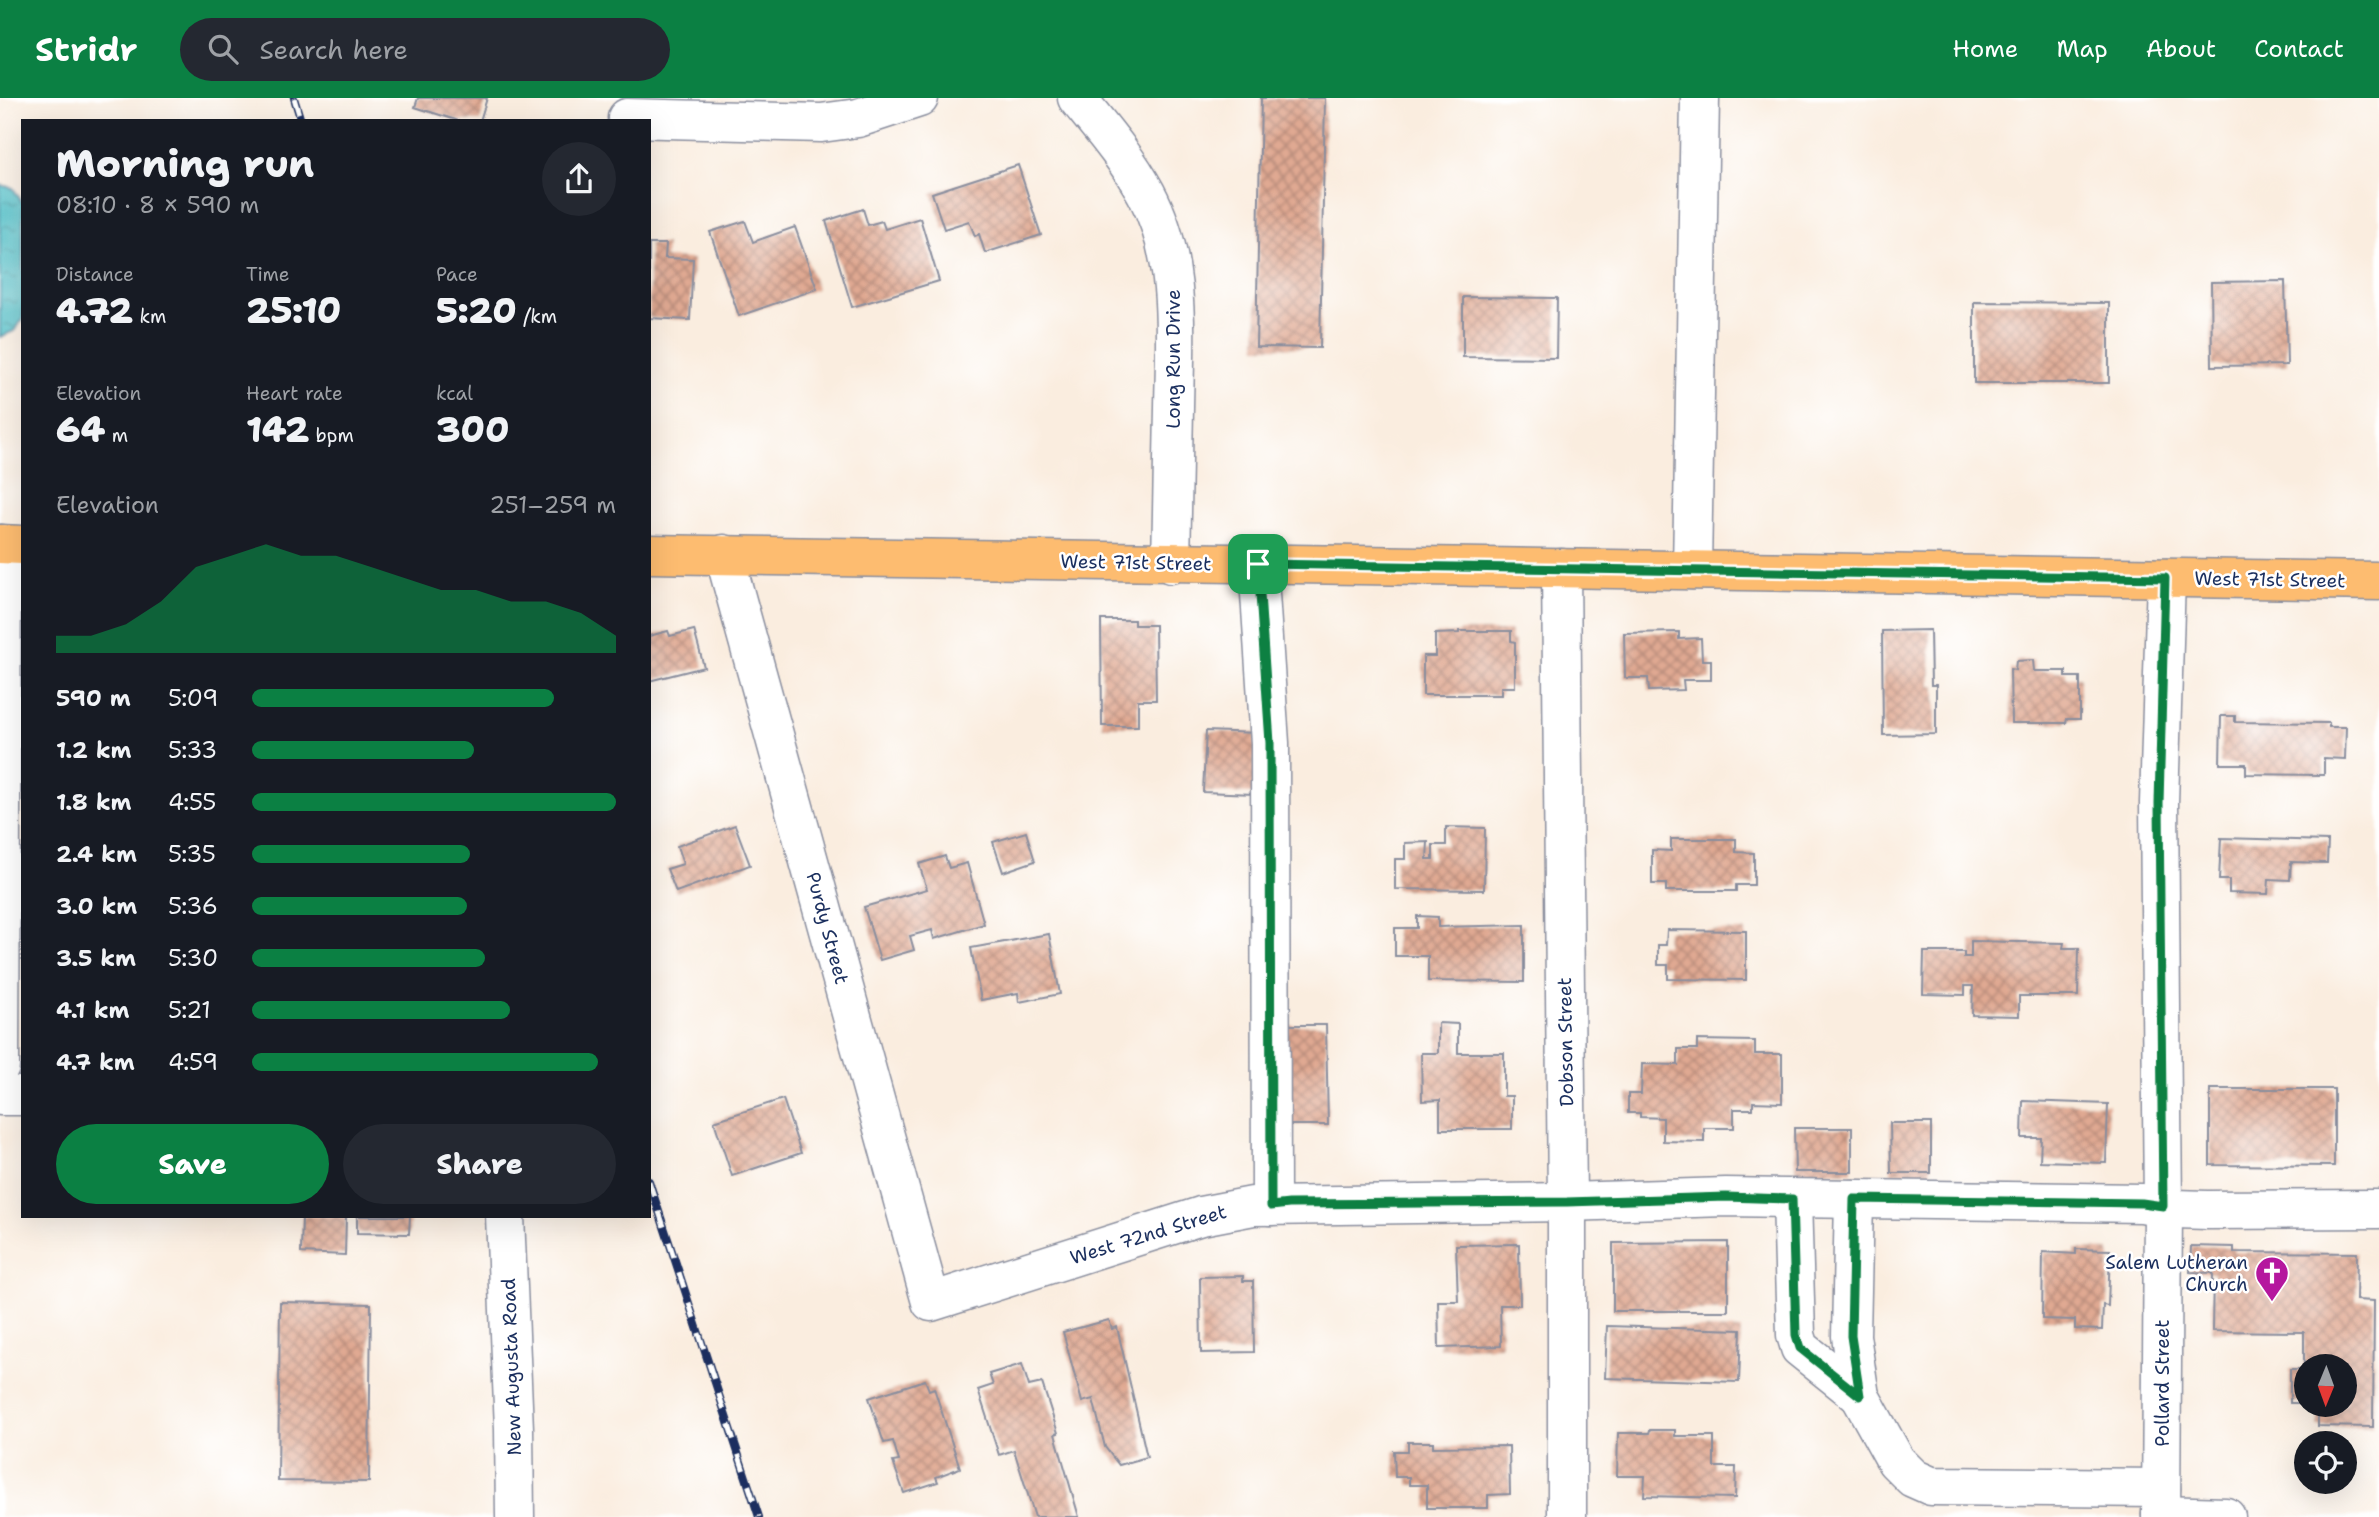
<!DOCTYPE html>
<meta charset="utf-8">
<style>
:root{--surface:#171b24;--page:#242831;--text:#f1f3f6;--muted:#9ea1a6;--accent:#0b8043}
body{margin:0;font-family:"Shantell Sans",sans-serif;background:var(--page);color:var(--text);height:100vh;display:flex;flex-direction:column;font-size:26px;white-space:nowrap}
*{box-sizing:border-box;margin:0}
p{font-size:23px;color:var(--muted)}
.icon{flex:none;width:38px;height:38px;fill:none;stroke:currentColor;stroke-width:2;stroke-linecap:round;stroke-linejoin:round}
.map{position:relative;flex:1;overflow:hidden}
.sheet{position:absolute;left:21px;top:21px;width:630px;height:1099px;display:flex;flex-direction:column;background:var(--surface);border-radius:0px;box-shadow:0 7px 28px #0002}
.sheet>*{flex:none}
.needle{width:46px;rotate:181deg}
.fabs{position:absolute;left:2294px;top:1256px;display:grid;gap:14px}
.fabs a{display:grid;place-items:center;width:63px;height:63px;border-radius:50%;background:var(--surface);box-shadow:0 7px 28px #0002;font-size:35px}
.pin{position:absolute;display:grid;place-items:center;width:60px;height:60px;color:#fff;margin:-30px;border-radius:14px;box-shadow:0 4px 10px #0006}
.round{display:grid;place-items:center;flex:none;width:74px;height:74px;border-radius:37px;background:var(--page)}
.headline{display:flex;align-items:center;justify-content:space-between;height:119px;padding:0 35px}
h1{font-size:38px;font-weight:800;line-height:52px}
.figures{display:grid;grid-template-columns:repeat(3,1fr);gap:10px;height:119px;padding:7px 35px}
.figures div{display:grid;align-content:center}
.figures b{font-size:35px;font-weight:800}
.figures small{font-size:19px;font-weight:400}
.figures p{font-size:19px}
.chart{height:196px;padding:14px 35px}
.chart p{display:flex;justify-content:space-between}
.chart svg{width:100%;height:126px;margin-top:7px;fill:var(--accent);opacity:.7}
.button{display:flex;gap:14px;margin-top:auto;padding:14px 35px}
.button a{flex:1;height:80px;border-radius:42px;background:var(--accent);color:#fff;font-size:28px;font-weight:800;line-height:80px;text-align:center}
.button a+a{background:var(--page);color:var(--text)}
ul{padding:0 35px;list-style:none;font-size:23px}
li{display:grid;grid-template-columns:112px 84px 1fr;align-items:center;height:52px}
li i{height:18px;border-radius:9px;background:var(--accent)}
header{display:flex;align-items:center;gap:42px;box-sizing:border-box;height:98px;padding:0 35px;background:var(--accent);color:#fff}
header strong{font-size:33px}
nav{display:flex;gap:38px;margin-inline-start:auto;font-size:24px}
.search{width:490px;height:63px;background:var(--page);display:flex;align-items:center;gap:18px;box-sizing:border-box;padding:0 24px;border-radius:38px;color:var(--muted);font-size:26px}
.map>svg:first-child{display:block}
.water{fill:url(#water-ripples);stroke:#377894;stroke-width:2}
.building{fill:url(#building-cross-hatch)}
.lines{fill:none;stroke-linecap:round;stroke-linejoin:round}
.minor-casing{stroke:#8a8e9e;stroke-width:41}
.major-casing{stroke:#8a8e9e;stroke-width:41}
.minor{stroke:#fff;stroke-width:38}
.major{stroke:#fdbc70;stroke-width:38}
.rail-casing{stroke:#1b2f5e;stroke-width:8}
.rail{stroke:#fff;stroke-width:5;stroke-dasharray:16;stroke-linecap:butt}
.route-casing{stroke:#fff;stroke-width:14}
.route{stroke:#0b8043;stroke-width:9}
.labels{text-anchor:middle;stroke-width:5;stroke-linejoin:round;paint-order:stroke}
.street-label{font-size:19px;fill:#1b2f5e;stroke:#fff}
.poi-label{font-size:19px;fill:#1b2f5e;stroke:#fff;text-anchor:end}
</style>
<header>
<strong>Stridr</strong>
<div class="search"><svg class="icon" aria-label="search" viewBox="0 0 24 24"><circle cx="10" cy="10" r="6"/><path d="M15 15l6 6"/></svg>Search here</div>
<nav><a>Home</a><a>Map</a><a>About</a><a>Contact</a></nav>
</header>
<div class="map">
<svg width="2379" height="1419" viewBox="0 0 2379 1419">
<defs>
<pattern id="water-ripples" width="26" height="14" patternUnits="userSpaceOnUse" patternTransform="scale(1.75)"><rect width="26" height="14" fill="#53c1c9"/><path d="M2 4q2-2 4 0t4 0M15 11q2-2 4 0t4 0" fill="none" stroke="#449da6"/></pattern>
<pattern id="building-cross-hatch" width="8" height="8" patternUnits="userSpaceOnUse" patternTransform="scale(1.75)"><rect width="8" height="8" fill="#e0a992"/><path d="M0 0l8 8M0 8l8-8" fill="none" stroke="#b58a7a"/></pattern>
</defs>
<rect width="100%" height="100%" fill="#fff"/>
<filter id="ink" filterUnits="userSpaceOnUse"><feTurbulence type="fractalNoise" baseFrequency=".0143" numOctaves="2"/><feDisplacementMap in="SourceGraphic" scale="14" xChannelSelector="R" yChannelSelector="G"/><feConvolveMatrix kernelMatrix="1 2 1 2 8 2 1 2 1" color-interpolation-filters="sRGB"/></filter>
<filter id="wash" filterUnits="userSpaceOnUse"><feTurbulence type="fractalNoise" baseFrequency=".00686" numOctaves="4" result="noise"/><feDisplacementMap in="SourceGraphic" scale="28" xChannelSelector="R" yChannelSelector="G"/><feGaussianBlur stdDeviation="1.57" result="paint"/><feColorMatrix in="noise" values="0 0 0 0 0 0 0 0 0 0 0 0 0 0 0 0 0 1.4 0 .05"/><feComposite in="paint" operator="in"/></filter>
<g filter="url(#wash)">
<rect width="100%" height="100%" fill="#faeddf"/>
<path class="water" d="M0,87l13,3 10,16v115l-9,12 -14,6z"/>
<g id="blocks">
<g class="building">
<path d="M418,0h69l-7,23h-21l-44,-14z"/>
<path d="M1261,0h64l-5,250 -64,-1z"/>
<path d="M1018,67l23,70 -56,18 -6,-19 -4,2 -6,-15 -25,8 -12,-36z"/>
<path d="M863,111l5,16 14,-4 3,8 35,-11 19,63 -87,26 -26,-86z"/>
<path d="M745,123l8,21 42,-15 22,62 -78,27 -29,-84z"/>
<path d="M649,146h17l-1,14 28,1 -3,61 -41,-2z"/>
<path d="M2285,183l2,84 -75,1 -1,-84z"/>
<path d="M1463,199l94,1 -1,60 -93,-1z"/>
<path d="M1974,204l135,1v80h-135z"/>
<path d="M1101,522h33v5h21l1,75h-18v26h-36z"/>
<path d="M694,532l10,37 -55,14v-45l19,-5 2,5z"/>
<path d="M1930,532l1,55h5v49l-53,1 -1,-104z"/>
<path d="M1459,533h52v10l4,1v45h-14v8h-78v-39h12v-22l24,-1z"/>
<path d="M1679,534v7l22,-1 1,22h9v20h-28l1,10 -35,1 -1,-13h-23l-1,-45z"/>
<path d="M2033,562l1,11h32v6h14v42h-13l-1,4h-55l-1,-54 5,1 1,-9z"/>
<path d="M2221,618h14v6l94,1v4h17l-1,32 -21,-1v17l-78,-1v-10h-26z"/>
<path d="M1206,633l50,2 -2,61 -51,-2z"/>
<path d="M735,727l15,40 -74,27 -9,-23 16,-5 -6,-18z"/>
<path d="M1446,729l39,1 -1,62 -89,-1v-30h10v-16l23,-1 -1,17h6v-14h13z"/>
<path d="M1026,734l9,29 -32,11 -10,-30z"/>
<path d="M2221,740l107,3 -1,22 -36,-1 -1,18 -21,-1 -1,15 -39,-1v-13h-10z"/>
<path d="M1671,741h65v13l18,1v32h-18v6h-70v-7h-14v-34l19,1z"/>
<path d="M945,758l4,12 18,-5 17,61 -50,15 -2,-9 -22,6 4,14 -34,10 -16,-53 63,-18 -8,-25z"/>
<path d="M1417,818l21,1v10l86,-2v57l-96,-1v-25h-33v-28h22z"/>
<path d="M1667,832l79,1v49l-78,-1v-14h-10v-20h8z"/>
<path d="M1049,836l11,60 -41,8 -1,-9 -37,7 -10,-52z"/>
<path d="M1971,843l93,2 -1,5h16l-1,48h-59v20l-47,-1 1,-29h-8v9l-42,-1 1,-42h40v5h7z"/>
<path d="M1438,925l20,1v29h46v43h8v33h-72v-29l-18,1 -1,-48h17z"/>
<path d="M1280,927h46l2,100h-47z"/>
<path d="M1697,942l58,1v13h27v49l-29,-1v7h-19v19h-30v14l-41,-1v-23l-23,-1v-4h-12v-19h13l1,-30 36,1v-16h19z"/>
<path d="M2210,991h124v77l-124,-1z"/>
<path d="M783,1001l18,54 -69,23 -18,-55z"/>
<path d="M2023,1003l85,3 -2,59 -66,-2 1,-23h-19z"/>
<path d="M1890,1025h41v50h-40z"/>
<path d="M1794,1030h58v44h-57z"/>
<path d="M302,1118h44l-1,39 -44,-2z"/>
<path d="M357,1118h53l-1,18 -52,-1z"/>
<path d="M1728,1144v69h-115v-68z"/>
<path d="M1519,1146l1,61h-20l1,41 -62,2 -1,-47h20l-2,-56z"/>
<path d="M2191,1148l43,1v5l123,1 -1,47 18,1 -1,126 -55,-1v-21h27v-38h-39v36h-16v-34h14v-37l-92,-1 1,-58 -23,-1z"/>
<path d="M2076,1151l34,1 -2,56 -5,-1 -1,25 -27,-1v-9l-33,-1 1,-67 33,2z"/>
<path d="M1243,1178v5h10l1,71 -53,1 -1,-76z"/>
<path d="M280,1204l91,2 -2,178 -91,-1z"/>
<path d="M1109,1222l3,9 5,-2 30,130 -28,8 -14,-18 -12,-48 -11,3 -19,-70z"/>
<path d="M1607,1228l134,4 -2,52 -134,-4z"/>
<path d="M1022,1266l7,22 13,-3 16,50 -3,1 24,83h-44l-21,-67 -15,5 -21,-65 15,-5 -4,-11z"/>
<path d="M925,1282l4,10 5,-2 26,80 -24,9 2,5 -34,11 -11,-31 6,-1 -6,-20 -9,2 -15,-45z"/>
<path d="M1650,1332h25v6h39v31h22l-1,31 -91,-2 1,-20h-28l1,-43h31z"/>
<path d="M1408,1344h25v5l76,-1 1,48 -22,1v13h-61v-23h-18v-8h-14l-1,-26h14z"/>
</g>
</g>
</g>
<g filter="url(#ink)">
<use href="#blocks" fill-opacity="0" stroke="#8a8e9e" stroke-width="2"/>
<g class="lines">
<g class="minor-casing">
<g id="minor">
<path d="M1077,0c25,31 50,60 69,95 36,67 29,143 28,215 -1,52 -2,104 -3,156"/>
<path d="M627,20l194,5 37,-5 61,-20"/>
<path d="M724,456l207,748 270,-86 52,-10 314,-4 159,-5 416,6 34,6 31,1 172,-1"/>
<path d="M1258,466l12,179 1,463"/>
<path d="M1561,470l6,634v315"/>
<path d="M1692,472l8,-472"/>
<path d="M0,969l2,-523"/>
<path d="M0,998h23"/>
<path d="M1792,1101l4,136 4,13 60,48"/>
<path d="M1854,1101l-3,137 9,60 36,65 17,17 18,8 230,2"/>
<path d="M505,1118l9,213 1,88"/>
<path d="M2161,1417l65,2"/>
<path d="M2161,1419l2,-311 -4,-403 7,-225"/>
</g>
</g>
<g class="major-casing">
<g id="major">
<path d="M0,446l23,1"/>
<path d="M649,456l1730,27"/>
</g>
</g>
<use href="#minor" class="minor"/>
<use href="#major" class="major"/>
<g class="rail-casing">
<g id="rail">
<path d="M294,0l7,23"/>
<path d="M649,1083l110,336"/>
</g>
</g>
<use href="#rail" class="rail"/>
</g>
</g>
<g class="lines" filter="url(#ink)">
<g class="route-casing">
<path id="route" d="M1258,466l907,14 -6,225 4,403 -21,-3 -288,-4 -3,137 9,60 -60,-48 -4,-13 -4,-136 -66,-2 -159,5 -278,2 -18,2 -1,-463z"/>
</g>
<use href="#route" class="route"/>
</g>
<defs>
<g id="church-pin" transform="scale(1.75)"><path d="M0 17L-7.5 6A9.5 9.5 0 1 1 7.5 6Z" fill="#b5179e" stroke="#fff"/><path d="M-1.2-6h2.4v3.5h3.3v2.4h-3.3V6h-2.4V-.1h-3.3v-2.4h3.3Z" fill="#fff"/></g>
</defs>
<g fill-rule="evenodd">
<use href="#church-pin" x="2272" y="1175"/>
</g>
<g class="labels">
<g class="street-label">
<text transform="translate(1173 261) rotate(-90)" y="7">Long Run Drive</text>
<text transform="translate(1136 464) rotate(1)" y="7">West 71st Street</text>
<text transform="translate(2270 481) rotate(1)" y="7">West 71st Street</text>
<text transform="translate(828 830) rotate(75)" y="7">Purdy Street</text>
<text transform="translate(1565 944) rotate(-91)" y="7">Dobson Street</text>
<text transform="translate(1148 1136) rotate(-17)" y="7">West 72nd Street</text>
<text transform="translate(511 1269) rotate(-92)" y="7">New Augusta Road</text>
<text transform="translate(2162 1285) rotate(-90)" y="7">Pollard Street</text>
</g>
<g class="poi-label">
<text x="2248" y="1171">Salem Lutheran<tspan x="2248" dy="22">Church</tspan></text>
</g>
</g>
</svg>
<div class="fabs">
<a><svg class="needle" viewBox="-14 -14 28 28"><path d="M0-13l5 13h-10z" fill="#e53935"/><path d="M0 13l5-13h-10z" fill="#9ea1a6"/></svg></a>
<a><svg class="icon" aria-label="locate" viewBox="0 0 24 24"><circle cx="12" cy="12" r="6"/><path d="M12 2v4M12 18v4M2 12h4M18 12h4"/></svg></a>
</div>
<div class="pin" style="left:1258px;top:466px;background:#1e9e55"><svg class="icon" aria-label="arrive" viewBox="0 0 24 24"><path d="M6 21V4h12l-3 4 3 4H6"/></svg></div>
<section class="sheet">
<div class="headline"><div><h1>Morning run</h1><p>08:10 · 8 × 590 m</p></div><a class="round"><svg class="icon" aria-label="share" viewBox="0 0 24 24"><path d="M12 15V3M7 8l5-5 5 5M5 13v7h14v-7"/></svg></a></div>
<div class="figures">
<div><p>Distance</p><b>4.72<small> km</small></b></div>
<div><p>Time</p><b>25:10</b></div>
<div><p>Pace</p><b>5:20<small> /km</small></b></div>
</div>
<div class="figures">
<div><p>Elevation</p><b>64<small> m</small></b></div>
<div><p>Heart rate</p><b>142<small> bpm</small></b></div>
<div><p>kcal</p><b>300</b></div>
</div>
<div class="chart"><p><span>Elevation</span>251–259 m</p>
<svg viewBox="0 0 160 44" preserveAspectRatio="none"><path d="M0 44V38L10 38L20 34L30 26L40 14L50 10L60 6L70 10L80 10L90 14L100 18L110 22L120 22L130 26L140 26L150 30L160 38V44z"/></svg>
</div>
<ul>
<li><b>590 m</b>5:09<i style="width:83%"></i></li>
<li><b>1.2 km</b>5:33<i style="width:61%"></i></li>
<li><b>1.8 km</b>4:55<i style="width:100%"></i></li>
<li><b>2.4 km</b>5:35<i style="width:60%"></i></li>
<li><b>3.0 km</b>5:36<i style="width:59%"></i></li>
<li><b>3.5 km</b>5:30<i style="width:64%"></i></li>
<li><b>4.1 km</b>5:21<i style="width:71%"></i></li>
<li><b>4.7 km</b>4:59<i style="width:95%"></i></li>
</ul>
<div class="button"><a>Save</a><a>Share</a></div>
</section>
</div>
